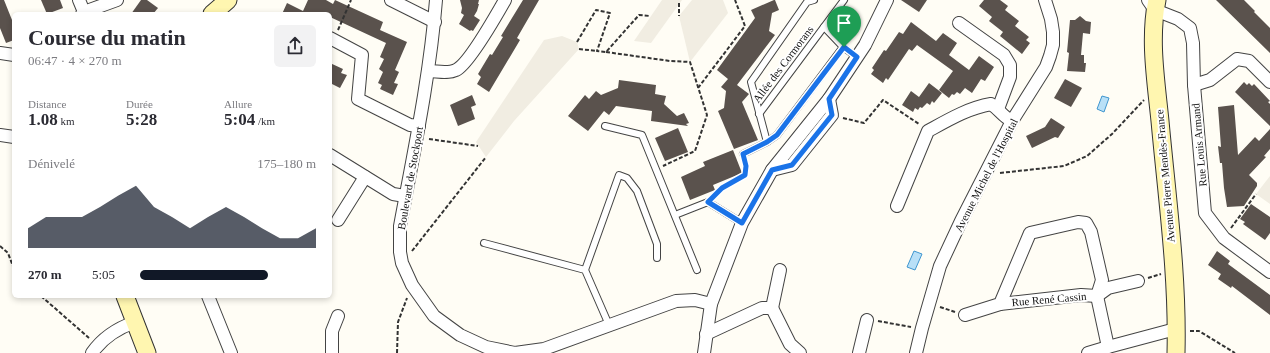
<!DOCTYPE html>
<html lang="fr">
<meta charset="utf-8">
<style>
:root{--surface:#fff;--page:#f2f2f3;--text:#2b2b33;--muted:#7c7c81;--accent:#111827}
body{margin:0;font-family:Georgia,serif;background:var(--page);color:var(--text);height:100vh;display:flex;flex-direction:column;font-size:15px;white-space:nowrap}
*{box-sizing:border-box;margin:0}
p{font-size:13px;color:var(--muted)}
.icon{flex:none;width:22px;height:22px;fill:none;stroke:currentColor;stroke-width:2;stroke-linecap:round;stroke-linejoin:round}
.map{position:relative;flex:1;overflow:hidden}
.details{position:absolute;left:12px;top:12px;width:320px;height:286px;display:flex;flex-direction:column;background:var(--surface);border-radius:6px;box-shadow:0 2px 6px #0003}
.details>*{flex:none}
.pin{position:absolute;display:grid;place-items:center;width:34px;height:34px;color:#fff;margin:-41px -17px;border-radius:50% 50% 50% 0;rotate:-45deg;box-shadow:0 0 4px #0007}
.pin .icon{rotate:45deg}
.round{display:grid;place-items:center;flex:none;width:42px;height:42px;border-radius:6px;background:var(--page)}
.summary{display:flex;align-items:center;justify-content:space-between;height:68px;padding:0 16px}
h1{font-size:22px;font-weight:800;line-height:30px}
.stats{display:grid;grid-template-columns:repeat(3,1fr);gap:6px;height:68px;padding:4px 16px}
.stats div{display:grid;align-content:center}
.stats b{font-size:17px;font-weight:800}
.stats small{font-size:11px;font-weight:400}
.stats p{font-size:11px}
.chart{height:112px;padding:8px 16px}
.chart p{display:flex;justify-content:space-between}
.chart svg{width:100%;height:72px;margin-top:4px;fill:var(--accent);opacity:.7}
ul{padding:0 16px;list-style:none;font-size:13px}
li{display:grid;grid-template-columns:64px 48px 1fr;align-items:center;height:30px}
li i{height:10px;border-radius:5px;background:var(--accent)}
.map>svg:first-child{display:block}
.plaza{fill:#f1ede2}
.water{fill:#b9e0f7;stroke:#3f96cf}
.building{fill:#5a524d}
.lines{fill:none;stroke-linecap:round;stroke-linejoin:round}
.lane-casing{stroke:#444;stroke-width:8}
.street-casing{stroke:#444;stroke-width:14}
.secondary-casing{stroke:#333;stroke-width:19}
.path{stroke:#333;stroke-width:2;stroke-dasharray:4 2;stroke-linecap:butt}
.lane{stroke:#fff;stroke-width:6}
.street{stroke:#fff;stroke-width:12}
.secondary{stroke:#fff6b0;stroke-width:17}
.route-casing{stroke:#fff;stroke-width:8}
.route{stroke:#1a73e8;stroke-width:5}
.labels{text-anchor:middle;stroke-width:4;stroke-linejoin:round;paint-order:stroke}
.street-label{font-size:11px;fill:#111;stroke:#fff}
</style>
<div class="map">
<svg width="1270" height="353" viewBox="0 0 1270 353">
<rect width="100%" height="100%" fill="#fffdf5"/>
<g class="plaza">
<path d="M662,0h20l-31,43 -17,-2z"/>
<path d="M692,0h31l5,13 -38,49 -11,-46z"/>
<path d="M562,36l15,6 2,7 -65,72 -28,36 -10,-15 68,-102z"/>
<path d="M1270,176v28l-14,-10z"/>
</g>
<g class="water">
<path d="M1102,96l7,2 -5,14 -7,-3z"/>
<path d="M914,251l8,3 -7,16 -8,-3z"/>
</g>
<g class="building">
<path d="M0,0h4l10,25v15l-8,3 -6,-15z"/>
<path d="M41,0h19l3,8 -16,6z"/>
<path d="M141,0h6l11,8 -5,6h-22z"/>
<path d="M308,0h18l7,4 2,-4 48,22 -3,8 27,12 -12,28 4,2 -5,11 4,1 -5,11 -13,-6 2,-4 -4,-2 5,-11 -4,-3 5,-10 -4,-2 6,-14 -56,-26v-3h-48l5,-11 16,8z"/>
<path d="M460,0h19l-1,4h1l-2,7 -3,5 6,4 -7,11 -2,-1 -1,1 -11,-7 5,-9 -3,-2 1,-5z"/>
<path d="M523,0h16l-22,38 3,2 -31,52 -12,-8 4,-7 -3,-3 12,-20 2,1 11,-18 -2,-1z"/>
<path d="M774,0h1l4,10 -7,3 -3,18 6,4 -38,50 12,9 -7,8 16,38 -24,9 -16,-38 6,-3 2,-17 -5,-4 7,-8 -11,-9 38,-52 -4,-8z"/>
<path d="M901,0h26l-8,12z"/>
<path d="M984,0h16l8,6 -3,4 14,11 -4,5 14,11 -3,3 4,3 -8,11 -22,-18 3,-4 -14,-11 3,-4 -13,-11z"/>
<path d="M1216,0h28l11,11 -1,1 16,16v25z"/>
<path d="M1080,16l6,5 5,1 -1,12 -7,-1 -2,22h3v8h2l-1,9 -18,-1 2,-18 -2,-1 3,-32h5z"/>
<path d="M911,22l25,19 7,-8 14,10 -8,12 20,15 10,-14 15,11 -9,14 -4,-2 -9,14 -7,-5 -5,6 -3,-2 -3,3 -2,-1 -3,4 -10,-8 14,-19 -36,-26 -5,6 -3,-2 -21,31 -2,-2 -3,5 -12,-9 3,-4 -2,-2 12,-18 2,1 13,-19 4,2z"/>
<path d="M330,63l13,6 -2,4 6,2 -7,13 -10,-5z"/>
<path d="M1065,79l17,9 -11,19 -17,-9z"/>
<path d="M619,80l37,5 -1,9 11,2 -2,8 13,12 7,-3 5,10 -3,1 2,2 -37,-5 1,-10 -36,-5 -7,9 -5,-4 -16,20 -20,-15 17,-21 4,4 7,-8 5,4 17,-7z"/>
<path d="M1244,82l3,3 2,-2 3,3 2,-2 16,17 -2,1 2,2v22l-35,-34z"/>
<path d="M929,83l13,10 -8,10 -2,-2 -2,4 -3,-2 -5,5 -2,-1 -2,3 -3,-2 -2,4 -11,-7 9,-14 8,6z"/>
<path d="M472,95l4,10 -5,2 4,12 -17,7 -8,-21z"/>
<path d="M1234,105l4,50 17,-18 4,4 11,-12v20l-6,7 2,1 -17,18 8,8v3l-13,20 -17,1 -3,-19 -2,-25h-2l-2,-17 3,1 -3,-40z"/>
<path d="M1051,118l14,9 -7,11 -3,-1 -23,11 -6,-12 19,-9z"/>
<path d="M678,128l10,24 -23,9 -10,-23z"/>
<path d="M733,150l9,23 -29,12 2,5 -25,10 -9,-23 24,-11 -2,-4z"/>
<path d="M1251,204l19,13v16l-5,7 -22,-16 2,-2 -5,-3z"/>
<path d="M1217,251l13,10 -2,3 42,31v20l-38,-29 -1,2 -13,-9 3,-5 -13,-9z"/>
</g>
<g class="lines">
<g class="lane-casing">
<g id="lane">
<path d="M843,47l14,10"/>
<path d="M759,114l85,-114"/>
<path d="M605,126l37,9 55,135"/>
<path d="M767,142l10,-7 66,-88 -19,-20"/>
<path d="M743,154l24,-12 -16,-60 56,-80 7,-2"/>
<path d="M675,215l33,-13 34,21"/>
<path d="M484,243l101,27 24,55"/>
<path d="M585,270l34,-95 8,3 10,13 20,53v14"/>
</g>
</g>
<g class="street-casing">
<g id="street">
<path d="M79,0l5,12"/>
<path d="M391,0l44,22"/>
<path d="M436,0c-6,76 -22,151 -36,226v26l2,11 10,22 22,31 26,19 26,12 29,6 29,-4 132,-48 19,-1 16,4"/>
<path d="M1148,0l7,10 23,9 12,9 3,15 1,42 11,128 19,25 46,34"/>
<path d="M82,14l2,-2 33,-12"/>
<path d="M959,23l45,32 6,10v12l-12,32"/>
<path d="M330,38l32,17 -4,44 52,26 9,1"/>
<path d="M0,53l14,2"/>
<path d="M428,71c9,0 20,3 28,-1 13,-6 41,-56 49,-70"/>
<path d="M1194,85l16,-5 27,-21 12,2 21,21"/>
<path d="M0,135l14,2"/>
<path d="M330,155l63,39 12,2"/>
<path d="M772,170l20,-5 40,-50 -3,-16"/>
<path d="M897,206l31,-75c20,-11 40,-23 63,-27 9,6 12,13 21,17"/>
<path d="M338,220l27,-43"/>
<path d="M208,296l23,57"/>
<path d="M1000,304l81,-9 16,1 11,-8 30,-7"/>
<path d="M772,308l8,-38"/>
<path d="M965,315l35,-11 30,-71 48,-11 8,1 5,9 11,48 -5,16 11,51"/>
<path d="M706,334l56,-26h10l18,36 10,9"/>
<path d="M92,353c11,-16 26,-25 43,-31"/>
<path d="M332,353v-22l6,-15"/>
<path d="M704,353l7,-49 31,-81 30,-53 57,-71 36,-54 22,-45"/>
<path d="M859,353l8,-33"/>
<path d="M916,353l6,-25 18,-62 21,-45 51,-100 34,-54 4,-11 3,-11v-13l-2,-13 -6,-19"/>
<path d="M1088,353l20,-6 60,-16 9,-1"/>
</g>
</g>
<g class="secondary-casing">
<g id="secondary">
<path d="M1157,0c-8,39 -1,81 3,121 7,77 18,155 16,232"/>
<path d="M212,14l16,-14"/>
<path d="M125,296l22,57"/>
</g>
</g>
<g class="path">
<path d="M679,3v13"/>
<path d="M338,30l13,-30"/>
<path d="M577,42l19,-32 14,3 -13,38 9,1 33,-37 11,1"/>
<path d="M579,49l18,2"/>
<path d="M606,52l64,9 20,1 17,53 -12,36 -32,15"/>
<path d="M698,88l47,-62 -10,-26"/>
<path d="M843,118l21,5 19,-23 36,24"/>
<path d="M429,139l49,7"/>
<path d="M1000,173l64,-7 23,-10 25,-22 32,-34"/>
<path d="M715,195l7,-7 23,-13v-12"/>
<path d="M1231,228l25,-34"/>
<path d="M0,246l8,7 6,16"/>
<path d="M412,251l74,-94"/>
<path d="M1148,278l13,-4"/>
<path d="M41,296l48,42"/>
<path d="M940,307l15,5"/>
<path d="M878,321l33,6"/>
<path d="M1190,331h9l36,22"/>
<path d="M397,353l1,-31 9,-24"/>
</g>
<use href="#lane" class="lane"/>
<use href="#street" class="street"/>
<use href="#secondary" class="secondary"/>
</g>
<g class="lines">
<g class="route-casing">
<path id="route" d="M844,47l13,10 -28,42 3,16 -40,50 -20,5 -30,53 -34,-21 14,-14 23,-13 1,-9 -3,-12 24,-12 10,-7z"/>
</g>
<use href="#route" class="route"/>
</g>
<g class="labels">
<g class="street-label">
<text transform="translate(783 64) rotate(-53)" y="4">Allée des Cormorans</text>
<text transform="translate(1199 145) rotate(-95)" y="4">Rue Louis Armand</text>
<text transform="translate(986 175) rotate(-63)" y="4">Avenue Michel de l'Hospital</text>
<text transform="translate(1165 176) rotate(-95)" y="4">Avenue Pierre Mendès-France</text>
<text transform="translate(410 178) rotate(-80)" y="4">Boulevard de Stockport</text>
<text transform="translate(1049 299) rotate(-5)" y="4">Rue René Cassin</text>
</g>
</g>
</svg>
<div class="pin" style="left:844px;top:47px;background:#1e9e55"><svg class="icon" aria-label="arrive" viewBox="0 0 24 24"><path d="M6 21V4h12l-3 4 3 4H6"/></svg></div>
<section class="details">
<div class="summary"><div><h1>Course du matin</h1><p>06:47 · 4 × 270 m</p></div><a class="round"><svg class="icon" aria-label="share" viewBox="0 0 24 24"><path d="M12 15V3M7 8l5-5 5 5M5 13v7h14v-7"/></svg></a></div>
<div class="stats">
<div><p>Distance</p><b>1.08<small> km</small></b></div>
<div><p>Durée</p><b>5:28</b></div>
<div><p>Allure</p><b>5:04<small> /km</small></b></div>
</div>
<div class="chart"><p><span>Dénivelé</span>175–180 m</p>
<svg viewBox="0 0 160 44" preserveAspectRatio="none"><path d="M0 44V32L10 25L20 25L30 25L40 19L50 12L60 6L70 19L80 25L90 32L100 25L110 19L120 25L130 32L140 38L150 38L160 32V44z"/></svg>
</div>
<ul>
<li><b>270 m</b>5:05<i style="width:73%"></i></li>
</ul>
</section>
</div>
